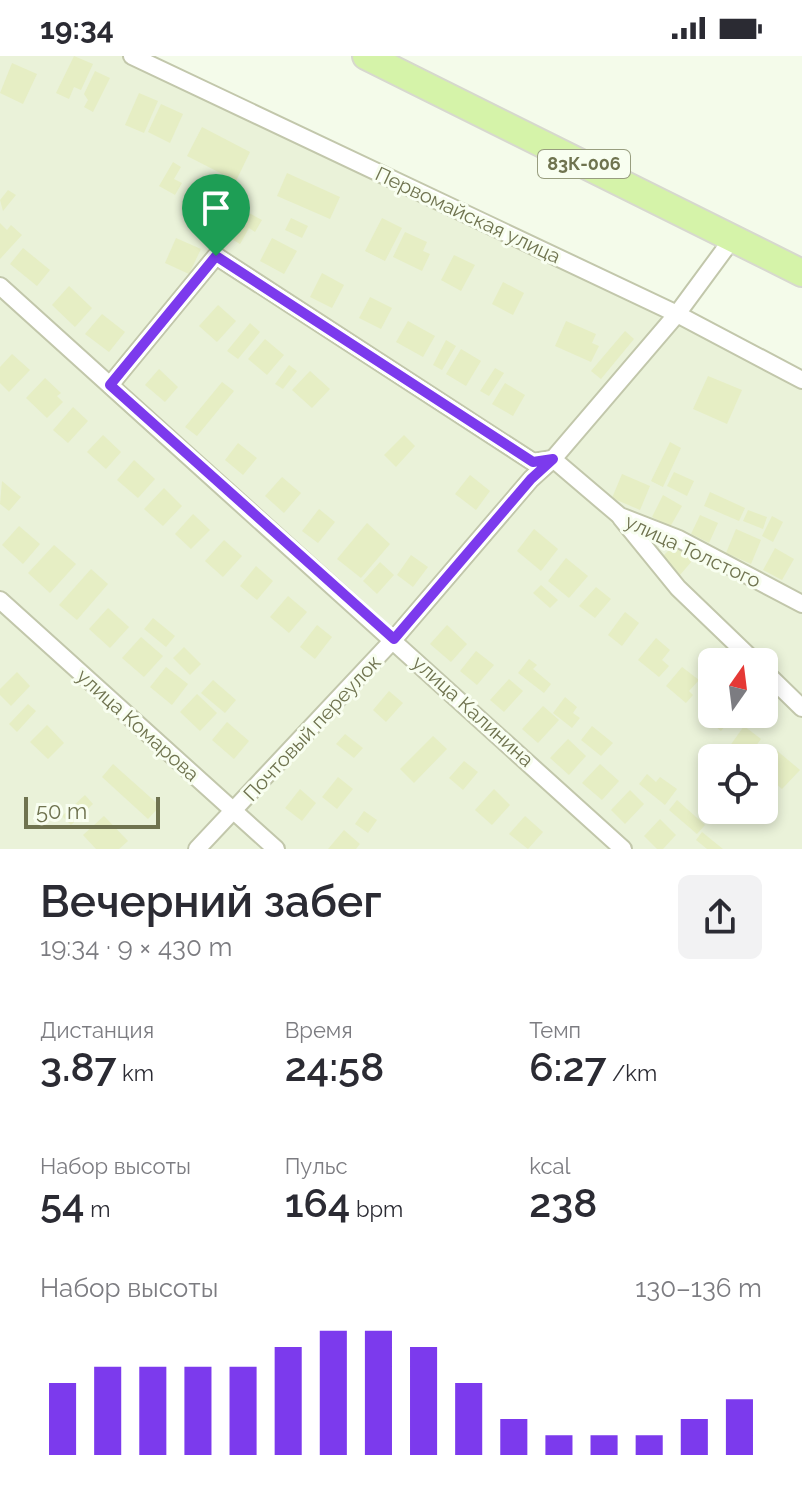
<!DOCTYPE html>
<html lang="ru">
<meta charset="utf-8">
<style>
:root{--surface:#fff;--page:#f2f2f3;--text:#2b2b33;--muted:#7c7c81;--accent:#7c3aed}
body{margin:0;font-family:Raleway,sans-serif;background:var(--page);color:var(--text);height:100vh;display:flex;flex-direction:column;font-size:30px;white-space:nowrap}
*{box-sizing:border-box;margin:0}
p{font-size:26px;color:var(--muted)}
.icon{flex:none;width:44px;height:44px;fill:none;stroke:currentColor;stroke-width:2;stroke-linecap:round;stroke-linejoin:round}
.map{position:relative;height:793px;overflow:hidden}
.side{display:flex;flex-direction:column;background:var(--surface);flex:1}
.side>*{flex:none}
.needle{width:52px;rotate:14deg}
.fabs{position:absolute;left:698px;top:592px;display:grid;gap:16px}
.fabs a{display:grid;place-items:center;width:80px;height:80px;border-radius:12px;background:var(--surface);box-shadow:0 4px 12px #0003;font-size:40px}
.scale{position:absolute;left:24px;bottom:20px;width:136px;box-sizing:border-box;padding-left:8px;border:4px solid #6f734f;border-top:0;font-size:22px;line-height:28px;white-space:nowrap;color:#6f734f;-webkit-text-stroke:6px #f8fef0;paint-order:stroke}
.pin{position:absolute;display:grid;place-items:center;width:68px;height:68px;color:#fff;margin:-82px -34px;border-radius:50% 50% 50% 0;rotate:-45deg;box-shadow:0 0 8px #0007}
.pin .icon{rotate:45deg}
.round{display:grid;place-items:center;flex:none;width:84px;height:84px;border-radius:12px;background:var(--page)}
.head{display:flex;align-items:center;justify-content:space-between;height:136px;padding:0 40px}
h1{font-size:44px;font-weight:600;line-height:60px}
.metrics{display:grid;grid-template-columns:repeat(3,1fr);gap:12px;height:136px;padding:8px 40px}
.metrics div{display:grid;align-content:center}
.metrics b{font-size:40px;font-weight:600}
.metrics small{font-size:22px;font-weight:400}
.metrics p{font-size:22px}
.chart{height:224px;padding:16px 40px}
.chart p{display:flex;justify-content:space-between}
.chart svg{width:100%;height:144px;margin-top:8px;stroke:var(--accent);stroke-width:6}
.status{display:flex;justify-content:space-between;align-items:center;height:56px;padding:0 40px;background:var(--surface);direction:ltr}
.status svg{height:22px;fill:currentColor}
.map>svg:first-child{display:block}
.residential{fill:#eaf2d9;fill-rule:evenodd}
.building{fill:#e6eec4}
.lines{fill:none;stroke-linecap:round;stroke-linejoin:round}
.street-casing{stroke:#c2c7ab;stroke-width:20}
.primary-casing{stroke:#d7d8ce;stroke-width:30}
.street{stroke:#fff;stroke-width:16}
.primary{stroke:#d5f3a9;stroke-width:26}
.route-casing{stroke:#fff;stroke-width:16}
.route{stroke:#7c3aed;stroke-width:10}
.labels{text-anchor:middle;stroke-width:6;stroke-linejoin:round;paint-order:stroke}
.shield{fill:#f8fef0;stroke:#989d7f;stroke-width:2}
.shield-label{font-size:18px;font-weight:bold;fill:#6f734f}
.street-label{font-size:20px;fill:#6f734f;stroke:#f8fef0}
</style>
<div class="status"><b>19:34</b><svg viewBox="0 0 49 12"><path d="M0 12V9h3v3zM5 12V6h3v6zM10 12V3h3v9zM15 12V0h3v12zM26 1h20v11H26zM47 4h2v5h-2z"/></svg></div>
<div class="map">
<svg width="802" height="793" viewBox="0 0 802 793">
<rect width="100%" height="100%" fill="#f4fbea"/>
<path class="residential" d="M0,0h132l670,325v468h-802zM712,606h52v52h-52zM712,702h52v52h-52z"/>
<g class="building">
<path d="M74,0l19,8 -12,26 -7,-3 -5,12 -13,-6z"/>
<path d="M12,7l25,11 -14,30 -23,-11z"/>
<path d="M95,15l15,7 -17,34 -9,-5 4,-7 -4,-6z"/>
<path d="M139,37l19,8 -14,32 -19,-8z"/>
<path d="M161,48l22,10 -13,29 -22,-11z"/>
<path d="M202,71l48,25 -14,29 -49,-25z"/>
<path d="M173,106l8,5 -7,12 8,4 -7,12 -16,-9z"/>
<path d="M287,117l53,24 -10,22 -53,-23z"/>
<path d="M8,134l8,5 -13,16 -3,-11z"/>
<path d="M238,151l24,13 -7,12 -6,-4 -9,16 -17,-10z"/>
<path d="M291,162l17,8 -6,12 -17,-8z"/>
<path d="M382,162l20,10 -17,33 -20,-10z"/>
<path d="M0,167l7,7 4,-5 11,10 -22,24z"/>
<path d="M405,176l22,10 -4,9 7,3 -8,17 -29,-14z"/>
<path d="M176,182l25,11 -12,25 -24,-11z"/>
<path d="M272,182l25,13 -13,23 -24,-13z"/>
<path d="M23,192l27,22 -13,16 -27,-22z"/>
<path d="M454,199l21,10 -14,26 -20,-11z"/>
<path d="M322,217l22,12 -12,23 -22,-11z"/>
<path d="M503,226l21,11 -11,22 -21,-11z"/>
<path d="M69,230l23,22 -17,19 -23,-22z"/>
<path d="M370,241l22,11 -11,21 -22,-11z"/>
<path d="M218,249l18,16 -19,21 -18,-16z"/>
<path d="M102,258l23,18 -16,20 -24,-18z"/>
<path d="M408,265l27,15 -12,21 -27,-15z"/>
<path d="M566,265l30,13 -4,9 7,3 -8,16 -36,-16z"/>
<path d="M250,267l10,9 -22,27 -11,-8z"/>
<path d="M625,275l9,8 -33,40 -10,-8z"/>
<path d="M265,283l19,16 -17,20 -19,-16z"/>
<path d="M446,284l10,6 -14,24 -9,-5z"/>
<path d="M461,293l20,12 -15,25 -20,-12z"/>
<path d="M12,298l18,16 -21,22 -9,-9v-16z"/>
<path d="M289,309l8,6 -14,18 -8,-5z"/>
<path d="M495,312l9,5 -15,23 -9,-5z"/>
<path d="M159,313l19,18 -13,15 -20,-17z"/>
<path d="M310,315l20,18 -18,19 -20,-18z"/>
<path d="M708,320l34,14 -15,34 -34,-15z"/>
<path d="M45,322l16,15 -4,3 6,6 -16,16 -21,-20z"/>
<path d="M222,326l12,9 -37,45 -12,-9z"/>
<path d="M505,327l20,12 -12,21 -21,-12z"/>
<path d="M73,351l15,14 -20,22 -15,-13z"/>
<path d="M103,379l18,17 -15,17 -19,-17z"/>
<path d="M404,379l11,11 -19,21 -12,-12z"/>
<path d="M670,386l11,6 -18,39 -12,-6z"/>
<path d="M238,387l19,15 -14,17 -18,-15z"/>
<path d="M134,404l21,19 -17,19 -21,-18z"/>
<path d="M674,416l20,9 -7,15 -20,-10z"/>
<path d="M622,418l28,12 -10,24 -28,-12z"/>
<path d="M470,419l20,16 -14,19 -21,-16z"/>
<path d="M282,421l19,16 -17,20 -19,-17z"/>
<path d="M2,425l19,16 -12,14 -9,-7z"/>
<path d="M164,432l18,18 -19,20 -19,-17z"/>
<path d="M710,436l35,16 -6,13 -35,-15z"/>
<path d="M663,439l19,11 -12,21 -18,-10z"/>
<path d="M319,453l16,13 -17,21 -16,-12z"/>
<path d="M748,454l19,7 -4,12 -20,-8z"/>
<path d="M193,458l17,16 -19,19 -16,-15z"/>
<path d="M700,459l18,8 -9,20 -18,-9z"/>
<path d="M772,460l11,6 -10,20 -11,-6z"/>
<path d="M367,467l23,21 -29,34 -24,-19z"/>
<path d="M19,470l21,18 -17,20 -21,-19z"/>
<path d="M534,473l24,20 -17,22 -24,-20z"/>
<path d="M736,473l25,11 -10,24 -25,-11z"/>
<path d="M224,484l18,16 -19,21 -18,-16z"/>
<path d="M54,489l22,19 -26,29 -22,-20z"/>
<path d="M674,489l18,16 -12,14 -19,-17z"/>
<path d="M775,492l19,11 -12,21 -19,-10z"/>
<path d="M411,499l17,12 -15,20 -16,-12z"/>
<path d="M566,502l22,18 -19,22 -21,-17z"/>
<path d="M380,506l14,13 -17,19 -14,-13z"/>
<path d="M256,510l17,15 -16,19 -17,-14z"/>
<path d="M91,513l17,15 -31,36 -18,-15z"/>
<path d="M541,529l17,15 -8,8 -17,-15z"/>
<path d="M596,531l15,12 -16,19 -16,-12z"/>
<path d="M288,540l19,16 -18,21 -19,-16z"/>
<path d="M108,552l21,19 -19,21 -21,-19z"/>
<path d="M625,556l14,11 -17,23 -14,-11z"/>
<path d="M153,562l22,18 -9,11 -22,-18z"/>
<path d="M317,569l15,12 -17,22 -15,-12z"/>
<path d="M447,569l20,19 -16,18 -21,-18z"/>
<path d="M141,581l22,19 -19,21 -22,-19z"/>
<path d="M656,582l14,12 -8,10 7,6 -10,11 -21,-17z"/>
<path d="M184,591l17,17 -11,11 -17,-17z"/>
<path d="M476,595l18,14 -17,20 -17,-14z"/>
<path d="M529,603l8,6 -4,4 18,15 -7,9 -26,-20z"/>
<path d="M166,611l22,17 -16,21 -22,-18z"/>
<path d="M682,611l17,13 -10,11 4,4 -7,8 -20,-17z"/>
<path d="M17,616l13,14 -19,20 -11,-11v-6z"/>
<path d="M509,623l14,12 -19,21 -14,-12z"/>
<path d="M213,624l23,20 -11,13 -24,-20z"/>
<path d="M389,635l14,12 -17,19 -13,-12z"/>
<path d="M197,638l20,19 -17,18 -20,-19z"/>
<path d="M565,641l12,10 -4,6 7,5 -8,10 -19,-15z"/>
<path d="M712,642v16h12l6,6 -9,11 -22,-18z"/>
<path d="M28,648l8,7 -19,21 -8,-8z"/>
<path d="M543,650l16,14 -21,23 -16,-14z"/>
<path d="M227,666l22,19 -15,18 -22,-19z"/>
<path d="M47,669l17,18 -16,16 -18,-17z"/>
<path d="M592,670l21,17 -12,13 -20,-16z"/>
<path d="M744,670l17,13 -14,19h-9l-11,-8z"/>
<path d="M345,678l18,14 -9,10 -18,-14z"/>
<path d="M433,680l14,13 -33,34 -14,-14z"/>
<path d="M568,683l18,17 -17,19 -19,-17z"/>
<path d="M775,693l25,21 -18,19 -18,-16v-12z"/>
<path d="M464,705l14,11 -15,18 -14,-12z"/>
<path d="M113,708l47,42 -12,13 -46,-42z"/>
<path d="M600,708l19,17 -17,19 -20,-17z"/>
<path d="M647,718l9,8 4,-5 17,12 -12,16 -26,-21z"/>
<path d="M338,721l15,12 -16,20 -15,-12z"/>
<path d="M300,733l16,14 -14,18 -17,-13z"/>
<path d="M494,733l16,16 -18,20 -17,-15z"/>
<path d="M630,734l14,14 -19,20 -14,-14z"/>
<path d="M85,739l8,9 -22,21 -9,-9z"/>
<path d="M677,744l28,25 -8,9 -28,-24z"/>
<path d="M364,755l13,9 -9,13 -13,-9z"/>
<path d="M104,760l24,25 -9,8h-23l-13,-14z"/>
<path d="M525,760l18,16 -15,17 -19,-15z"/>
<path d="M660,763l16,16 -13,14h-6l-13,-13z"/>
<path d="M344,774l16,14 -4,5h-28z"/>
<path d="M702,776l21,17h-16l-11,-9z"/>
</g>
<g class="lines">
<g class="street-casing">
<g id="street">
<path d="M132,0l545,258 125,66"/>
<path d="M0,230l623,563"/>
<path d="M110,329l106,-129 317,206 20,-3 67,57 59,23 123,65"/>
<path d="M621,462l57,70 77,74"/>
<path d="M0,544l276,249"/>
<path d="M764,615l38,37"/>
<path d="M197,793l197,-210 137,-160 22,-20 124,-145 56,-76"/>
</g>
</g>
<g class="primary-casing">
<path id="primary" d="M366,0l436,217"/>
</g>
<use href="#street" class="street"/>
<use href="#primary" class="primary"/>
</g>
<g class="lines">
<g class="route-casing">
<path id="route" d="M216,200l317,206 20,-3 -22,20 -137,160 -284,-254z"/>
</g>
<use href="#route" class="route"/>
</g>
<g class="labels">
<rect class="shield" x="538" y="94" width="92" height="28" rx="6"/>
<g class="shield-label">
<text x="584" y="114">83К-006</text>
</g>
<g class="street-label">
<text transform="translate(468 159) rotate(25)" y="7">Первомайская улица</text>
<text transform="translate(693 495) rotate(25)" y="7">улица Толстого</text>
<text transform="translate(473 655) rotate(42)" y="7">улица Калинина</text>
<text transform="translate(138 669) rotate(42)" y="7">улица Комарова</text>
<text transform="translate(312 672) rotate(-47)" y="7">Почтовый переулок</text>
</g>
</g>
</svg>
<div class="fabs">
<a><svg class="needle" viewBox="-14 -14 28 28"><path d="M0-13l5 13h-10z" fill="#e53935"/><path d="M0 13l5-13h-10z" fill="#7c7c81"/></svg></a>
<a><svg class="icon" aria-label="locate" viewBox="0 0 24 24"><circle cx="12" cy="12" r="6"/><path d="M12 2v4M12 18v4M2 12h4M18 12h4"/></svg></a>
</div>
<div class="scale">50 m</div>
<div class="pin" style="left:216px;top:200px;background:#1e9e55"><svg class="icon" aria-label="arrive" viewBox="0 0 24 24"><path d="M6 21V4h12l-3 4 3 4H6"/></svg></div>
</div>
<section class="side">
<div class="head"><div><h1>Вечерний забег</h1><p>19:34 · 9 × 430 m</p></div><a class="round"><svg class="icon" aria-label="share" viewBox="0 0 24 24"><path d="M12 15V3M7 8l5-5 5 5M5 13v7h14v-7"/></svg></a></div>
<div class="metrics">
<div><p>Дистанция</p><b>3.87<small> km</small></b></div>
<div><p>Время</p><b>24:58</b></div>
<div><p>Темп</p><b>6:27<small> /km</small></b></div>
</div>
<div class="metrics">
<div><p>Набор высоты</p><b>54<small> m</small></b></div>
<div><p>Пульс</p><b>164<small> bpm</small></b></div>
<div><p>kcal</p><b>238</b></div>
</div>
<div class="chart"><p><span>Набор высоты</span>130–136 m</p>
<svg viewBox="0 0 160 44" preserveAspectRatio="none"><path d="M5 44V22M15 44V17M25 44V17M35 44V17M45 44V17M55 44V11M65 44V6M75 44V6M85 44V11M95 44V22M105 44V33M115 44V38M125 44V38M135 44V38M145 44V33M155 44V27"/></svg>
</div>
</section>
